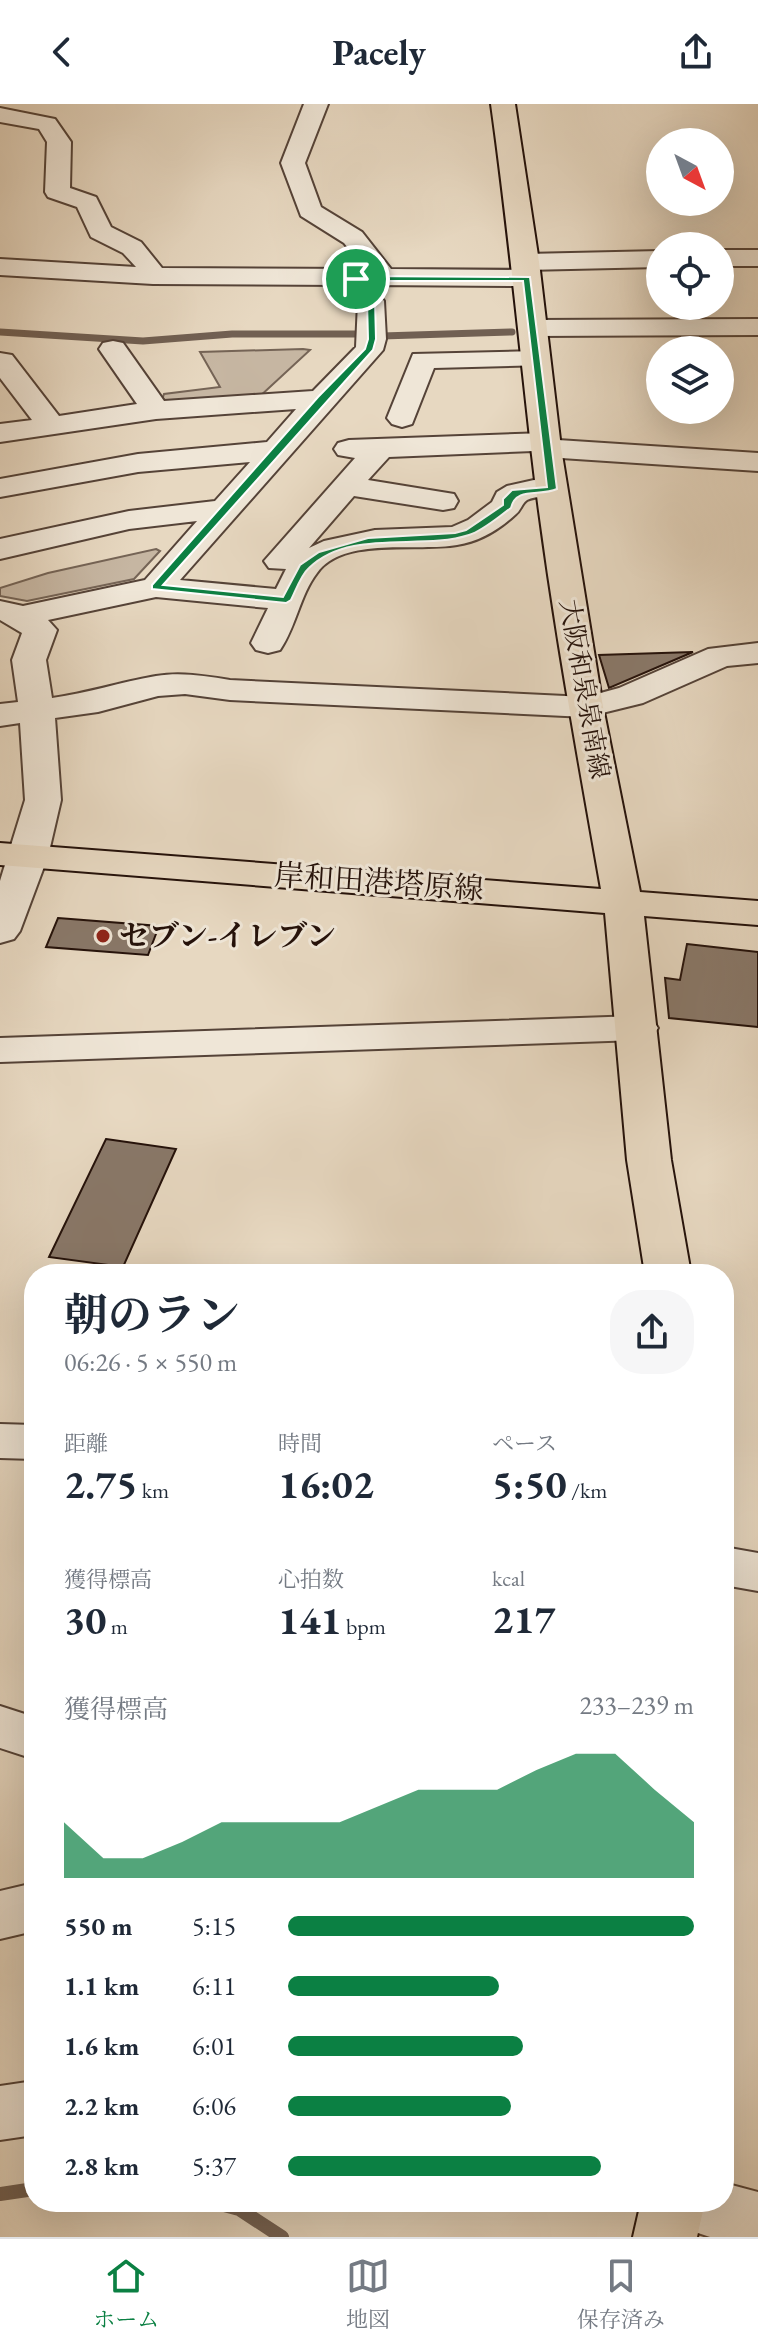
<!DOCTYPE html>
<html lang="ja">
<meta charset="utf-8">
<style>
:root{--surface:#fff;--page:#f6f6f7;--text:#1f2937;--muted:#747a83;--line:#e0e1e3;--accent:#0b8043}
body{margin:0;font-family:"EB Garamond","Noto Serif JP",serif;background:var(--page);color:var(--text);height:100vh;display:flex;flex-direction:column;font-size:30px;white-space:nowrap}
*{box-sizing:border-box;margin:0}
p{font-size:26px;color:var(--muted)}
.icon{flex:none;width:44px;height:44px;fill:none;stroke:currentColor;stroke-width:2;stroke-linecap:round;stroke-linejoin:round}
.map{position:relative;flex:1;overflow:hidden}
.sheet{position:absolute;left:24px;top:1160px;width:710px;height:948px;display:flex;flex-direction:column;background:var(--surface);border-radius:32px;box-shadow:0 8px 32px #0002}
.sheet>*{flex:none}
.needle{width:52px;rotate:139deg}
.fabs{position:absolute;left:646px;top:24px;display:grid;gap:16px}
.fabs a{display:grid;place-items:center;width:88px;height:88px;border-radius:50%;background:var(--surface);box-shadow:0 8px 32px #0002;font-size:40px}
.pin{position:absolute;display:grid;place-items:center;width:68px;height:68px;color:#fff;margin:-34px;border:4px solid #fff;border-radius:50%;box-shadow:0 2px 8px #0007}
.round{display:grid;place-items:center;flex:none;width:84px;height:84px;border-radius:32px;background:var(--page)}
.overview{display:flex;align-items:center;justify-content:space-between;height:136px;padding:0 40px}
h1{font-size:44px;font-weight:700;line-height:60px}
.metrics{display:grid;grid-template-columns:repeat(3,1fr);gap:12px;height:136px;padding:8px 40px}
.metrics div{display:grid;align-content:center}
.metrics b{font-size:40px;font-weight:700}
.metrics small{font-size:22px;font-weight:400}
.metrics p{font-size:22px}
.chart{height:224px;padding:16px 40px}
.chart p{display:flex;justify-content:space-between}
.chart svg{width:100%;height:144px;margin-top:8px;fill:var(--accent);opacity:.7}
ul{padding:0 40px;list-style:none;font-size:26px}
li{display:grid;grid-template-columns:128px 96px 1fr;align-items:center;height:60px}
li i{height:20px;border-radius:10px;background:var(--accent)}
header{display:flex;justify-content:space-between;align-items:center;height:104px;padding:0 40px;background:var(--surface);font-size:36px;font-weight:700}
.tabs{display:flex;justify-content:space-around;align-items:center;height:112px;border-top:2px solid var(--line);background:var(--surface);font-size:22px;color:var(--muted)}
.tabs a{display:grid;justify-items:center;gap:4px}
.tabs .current{color:var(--accent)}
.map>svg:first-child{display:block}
.green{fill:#c6b6a2;stroke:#756456;stroke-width:2}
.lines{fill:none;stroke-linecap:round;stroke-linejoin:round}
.stream-far1{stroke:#716053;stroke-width:7}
.stream{stroke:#716053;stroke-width:14}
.building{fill:#897869;stroke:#24110a;stroke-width:2}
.minor-casing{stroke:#554338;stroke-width:4}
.primary-casing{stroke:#24110a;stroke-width:4}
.minor{fill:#efe6d7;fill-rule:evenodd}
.primary{fill:#e7d8c1;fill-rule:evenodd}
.route{fill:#0b8043;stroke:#fff;stroke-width:2;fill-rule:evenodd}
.poi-dot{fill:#8f2418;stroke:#efe6d7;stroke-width:3}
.labels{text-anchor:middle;stroke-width:6;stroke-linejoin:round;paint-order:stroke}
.far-street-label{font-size:26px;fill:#24110a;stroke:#efe6d7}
.street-label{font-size:30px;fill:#24110a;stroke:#efe6d7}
.poi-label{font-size:30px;font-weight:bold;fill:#24110a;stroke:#efe6d7;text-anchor:start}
</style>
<header><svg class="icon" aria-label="back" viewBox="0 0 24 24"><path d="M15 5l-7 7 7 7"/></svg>Pacely<svg class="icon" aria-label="share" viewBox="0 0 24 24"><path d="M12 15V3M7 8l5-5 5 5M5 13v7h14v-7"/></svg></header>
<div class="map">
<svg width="758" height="2133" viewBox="0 0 758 2133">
<rect width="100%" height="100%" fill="#e7d8c1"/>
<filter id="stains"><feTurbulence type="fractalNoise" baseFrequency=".0025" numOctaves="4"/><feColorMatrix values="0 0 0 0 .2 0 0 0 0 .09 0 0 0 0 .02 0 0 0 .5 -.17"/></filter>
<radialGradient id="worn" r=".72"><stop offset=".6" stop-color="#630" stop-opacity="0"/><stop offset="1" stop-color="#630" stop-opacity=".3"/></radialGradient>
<g class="green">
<path d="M303,245l7,1 -52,48 -90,7 -14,-6 9,-2 1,-3 56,-7 -20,-35z"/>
<path d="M156,445l4,2 -26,28 -107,22 -27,-5v-8l48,-15z"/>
</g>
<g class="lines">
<g class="stream-far1">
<path d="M0,228l143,9 89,-7h127"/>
<path d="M382,232l130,-4"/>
</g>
<g class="stream">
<path d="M0,2090l34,-5"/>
<path d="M213,2098l26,7 43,28"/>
</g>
</g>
<g class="building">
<path d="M693,548l-84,36 -10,-33z"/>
<path d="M58,814l101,8 -11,29 -102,-8z"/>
<path d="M687,840l71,8v75l-89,-9 -4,-40 15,2z"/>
<path d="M106,1035l70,10 -53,118 -74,-10z"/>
</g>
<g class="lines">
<g class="minor-casing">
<g id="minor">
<path d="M304,0h24l-23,59 16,44 41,25 29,37 136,1 9,2 4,6 -4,6 -9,2 -156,-1 13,16 2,38 -3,11 -203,230 96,9 10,-20 -17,-1 -5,-7 91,-103 -17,-3 -4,-6 4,-6 11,-3 196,-7 10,3 3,4 200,13v18l-212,-14 -13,-6 -144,6 -21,23 86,14 4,7 -4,7 -11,2 -89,-14 -45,52 15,-7 51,-11 77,-3 16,-7 24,-18 5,-10 10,-6 27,-6 29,3 4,6 -4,6c-11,3 -27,0 -36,5 -5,3 -6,10 -11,14 -16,15 -37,28 -59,31 -38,7 -114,-9 -140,28 -17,22 -21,54 -37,77l-12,3 -12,-3 -5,-7 17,-35 -112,-11 -108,23 9,10 -11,30 6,38c37,-5 68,-16 104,-22 25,-4 49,0 74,4l356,17 33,-9 89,-39 50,-6v20l-31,3 -84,37 -57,14 -356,-17 -45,-6 -27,2 -60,16 -43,6 6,82 -13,56 -28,75 -6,8 -14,4v-62l25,-81 -5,-77 -20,3v-22l18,-2 -6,-42 10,-27 -22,-13v-19l23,5 122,-26 52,-59 -68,8 -129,30v-20l129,-28 86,-10 35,-39 -112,10 -138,25v-18l138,-25 129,-12 29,-33 -140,10 -156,23v-18l32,-4 -32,-42v-25l12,2 47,61 78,-12 -38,-55 4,-6 10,-2 10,2 41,58 149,-10 43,-44 2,-45 -14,-17 -191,-1 -153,-9v-16l136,8 -13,-14 -32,-16 -14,-30 -29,-10 -3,-5 2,-50 -8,-13 -39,-7v-14l55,11 16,23 -1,46 26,9 15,30 30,15 21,26 203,1 -21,-26 -43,-27 -20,-53z"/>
<rect x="720" y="146" width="38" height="16"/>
<path d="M660,147v16l-134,3 -9,-2 -4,-6 4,-6 9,-2z"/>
<path d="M758,215v16l-225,1 -10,-2 -4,-6 4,-6 10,-2z"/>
<path d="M536,247l10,2 4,6 -4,6 -112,3 -22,56 -10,3 -10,-3 -5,-6 26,-64z"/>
<path d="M637,912l15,3 6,9 -6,9 -15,3 -637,22v-24z"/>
<path d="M0,1320l34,1v34l-34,-1z"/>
<path d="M724,1443l34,6v38l-34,-6z"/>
<path d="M0,1602l34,11v42l-34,-11z"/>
<path d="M34,1779v48l-34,8v-48z"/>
<path d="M34,1977v54l-34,5v-54z"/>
<path d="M724,2079l34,9v45h-48l-45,-15 -9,-20h68z"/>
</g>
</g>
<g class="primary-casing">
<g id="primary">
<path d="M491,0h24l24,158 22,186 42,259 37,185 118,9v24l-114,-9 27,244 20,114h-46l-18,-114 -22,-247 -605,-48v-22l601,46c-26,-147 -53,-294 -70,-442 -13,-115 -24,-229 -40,-343z"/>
<path d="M641,2098h64l-8,35h-64z"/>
</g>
</g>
<use href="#minor" class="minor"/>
<use href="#primary" class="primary"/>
</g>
<path class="route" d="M356,172l174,1 27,212c-17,8 -41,-3 -46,19 -13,9 -27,22 -42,27 -48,16 -119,-7 -160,33 -8,7 -13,22 -18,32l-5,3 -134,-14v-4l166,-188 47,-48 3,-10 -1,-38 -13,-14 -2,-8zM361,177h162l24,206 -35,3 -9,9v6l-37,25 -11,3 -87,5 -49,14 -19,13 -17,32 -120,-12 210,-235 3,-11 -1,-38 -14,-14z"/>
<circle class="poi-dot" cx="103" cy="832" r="8"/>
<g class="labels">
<g class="far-street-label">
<text transform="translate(585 585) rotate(80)" y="9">大阪和泉泉南線</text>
</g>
<g class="street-label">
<text transform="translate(379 778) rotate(4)" y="10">岸和田港塔原線</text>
</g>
<g class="poi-label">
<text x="119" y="842">セブン-イレブン</text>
</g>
</g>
<rect width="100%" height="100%" filter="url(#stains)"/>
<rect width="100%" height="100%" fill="url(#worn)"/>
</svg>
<div class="fabs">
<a><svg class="needle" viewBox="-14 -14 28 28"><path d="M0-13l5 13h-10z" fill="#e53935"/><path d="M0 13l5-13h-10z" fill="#747a83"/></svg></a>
<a><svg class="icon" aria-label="locate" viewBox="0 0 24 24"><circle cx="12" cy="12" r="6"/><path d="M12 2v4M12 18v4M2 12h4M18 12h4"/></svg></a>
<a><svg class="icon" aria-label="layers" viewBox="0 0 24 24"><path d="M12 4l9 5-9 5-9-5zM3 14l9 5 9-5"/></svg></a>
</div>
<div class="pin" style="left:356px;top:175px;background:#1e9e55"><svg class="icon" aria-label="arrive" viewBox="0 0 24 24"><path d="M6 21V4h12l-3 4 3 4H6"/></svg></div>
<section class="sheet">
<div class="overview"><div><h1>朝のラン</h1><p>06:26 · 5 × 550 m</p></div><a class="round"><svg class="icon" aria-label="share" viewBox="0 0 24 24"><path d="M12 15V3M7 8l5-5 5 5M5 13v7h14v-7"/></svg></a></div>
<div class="metrics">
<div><p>距離</p><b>2.75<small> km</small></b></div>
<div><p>時間</p><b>16:02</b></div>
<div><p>ペース</p><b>5:50<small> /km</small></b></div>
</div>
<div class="metrics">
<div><p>獲得標高</p><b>30<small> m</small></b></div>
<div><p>心拍数</p><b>141<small> bpm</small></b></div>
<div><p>kcal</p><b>217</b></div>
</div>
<div class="chart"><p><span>獲得標高</span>233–239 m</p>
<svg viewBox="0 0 160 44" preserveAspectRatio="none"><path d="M0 44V27L10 38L20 38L30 33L40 27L50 27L60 27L70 27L80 22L90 17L100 17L110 17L120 11L130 6L140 6L150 17L160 27V44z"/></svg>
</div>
<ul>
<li><b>550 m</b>5:15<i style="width:100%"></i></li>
<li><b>1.1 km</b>6:11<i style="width:52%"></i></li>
<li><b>1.6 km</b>6:01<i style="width:58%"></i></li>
<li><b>2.2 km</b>6:06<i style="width:55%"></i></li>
<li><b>2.8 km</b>5:37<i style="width:77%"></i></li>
</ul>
</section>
</div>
<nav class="tabs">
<a class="current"><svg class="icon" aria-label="home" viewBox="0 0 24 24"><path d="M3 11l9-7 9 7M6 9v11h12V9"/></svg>ホーム</a>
<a><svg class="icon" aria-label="map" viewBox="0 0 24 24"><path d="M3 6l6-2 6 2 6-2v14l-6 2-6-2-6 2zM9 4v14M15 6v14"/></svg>地図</a>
<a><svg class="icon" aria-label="saved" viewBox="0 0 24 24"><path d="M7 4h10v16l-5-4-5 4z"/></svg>保存済み</a>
</nav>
